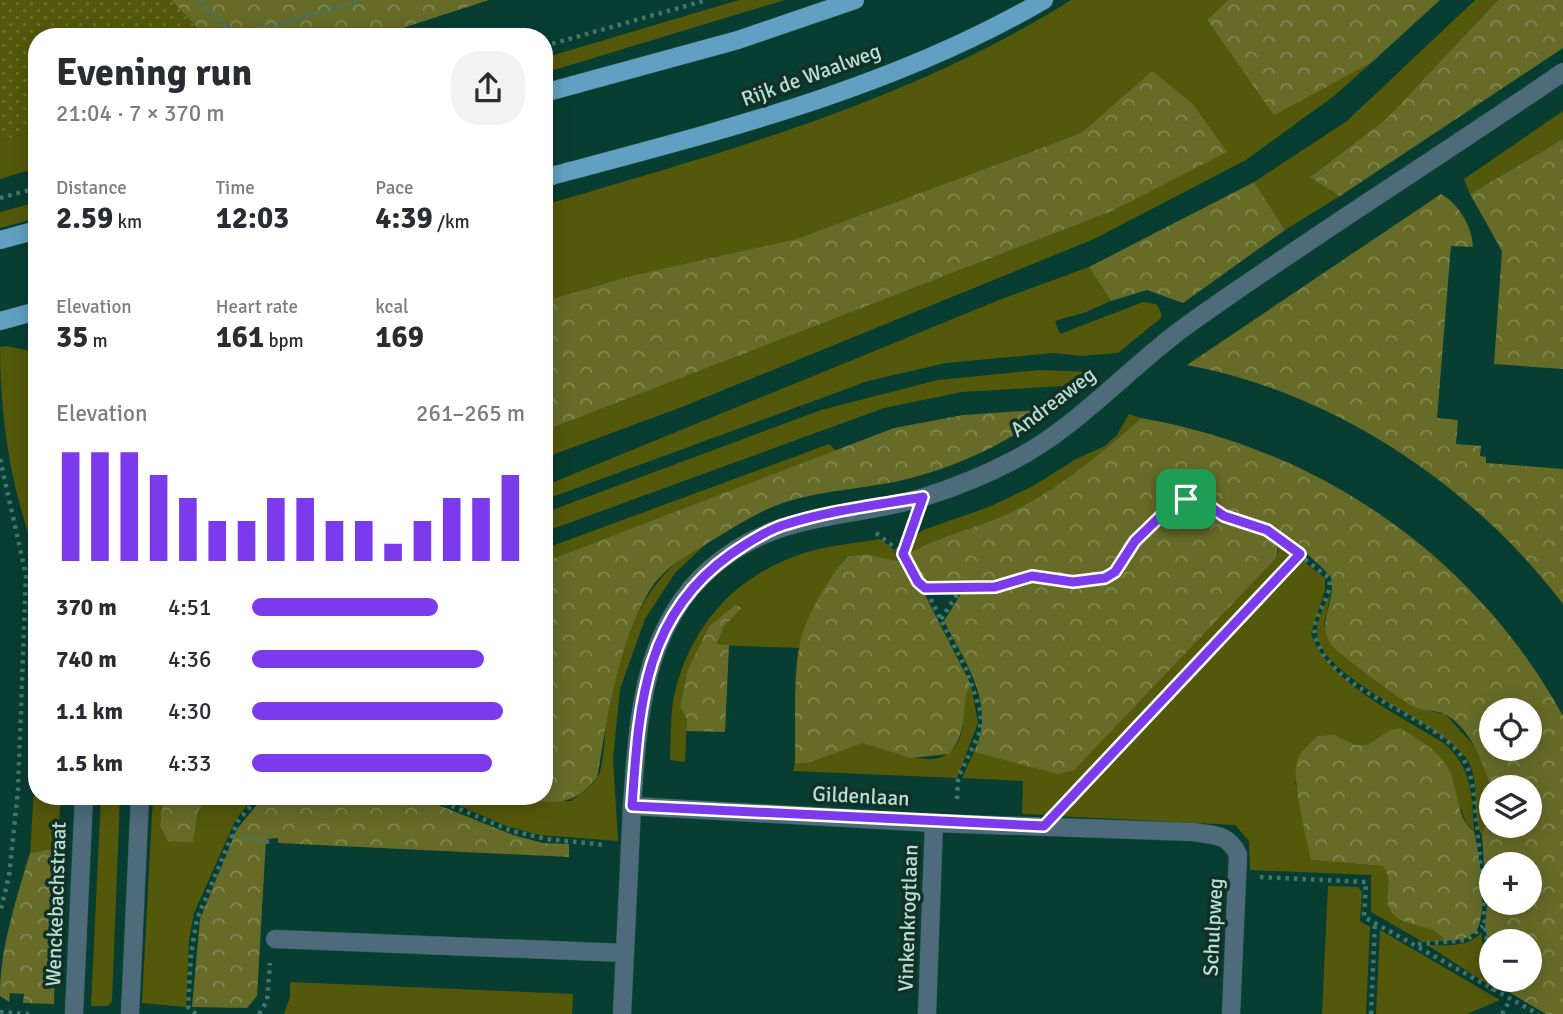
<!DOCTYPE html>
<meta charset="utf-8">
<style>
:root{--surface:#fff;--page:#f2f2f3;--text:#2b2b33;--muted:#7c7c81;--accent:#7c3aed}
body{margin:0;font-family:Signika,sans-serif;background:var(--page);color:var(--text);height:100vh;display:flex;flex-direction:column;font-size:26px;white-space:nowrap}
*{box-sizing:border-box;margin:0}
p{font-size:23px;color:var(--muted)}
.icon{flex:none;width:38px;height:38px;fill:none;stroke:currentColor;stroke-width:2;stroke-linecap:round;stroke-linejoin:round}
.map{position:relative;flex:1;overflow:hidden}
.sheet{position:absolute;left:28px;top:28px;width:525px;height:777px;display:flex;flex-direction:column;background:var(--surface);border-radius:28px;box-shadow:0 4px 18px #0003}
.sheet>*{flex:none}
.tools{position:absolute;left:1479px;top:698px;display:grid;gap:14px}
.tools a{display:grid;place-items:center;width:63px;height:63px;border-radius:50%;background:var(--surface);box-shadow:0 4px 18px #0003;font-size:35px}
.pin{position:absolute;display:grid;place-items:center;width:60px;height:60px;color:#fff;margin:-30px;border-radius:14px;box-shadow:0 4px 10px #0006}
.round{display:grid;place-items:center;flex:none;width:74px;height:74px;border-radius:28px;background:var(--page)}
.summary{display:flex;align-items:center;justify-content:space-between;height:119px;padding:0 28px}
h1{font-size:38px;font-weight:700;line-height:52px}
.figures{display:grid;grid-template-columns:repeat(3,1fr);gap:10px;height:119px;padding:7px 28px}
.figures div{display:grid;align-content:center}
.figures b{font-size:30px;font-weight:700}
.figures small{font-size:19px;font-weight:400}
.figures p{font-size:19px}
.chart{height:196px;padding:14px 28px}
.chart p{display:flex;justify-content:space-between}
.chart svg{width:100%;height:126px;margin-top:7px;stroke:var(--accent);stroke-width:6}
ul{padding:0 28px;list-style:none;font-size:23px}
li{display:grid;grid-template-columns:112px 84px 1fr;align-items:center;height:52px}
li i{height:18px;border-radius:9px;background:var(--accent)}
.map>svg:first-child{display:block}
.grass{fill:#54580a}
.forest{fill:url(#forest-crowns);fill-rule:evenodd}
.garden{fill:url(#garden-dots)}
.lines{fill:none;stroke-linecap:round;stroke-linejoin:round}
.minor-casing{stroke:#275a4e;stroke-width:19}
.major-casing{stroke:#275a4e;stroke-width:19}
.path{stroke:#447569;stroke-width:4.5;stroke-dasharray:3.5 5;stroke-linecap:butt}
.minor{stroke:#4d6b7b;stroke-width:18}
.major{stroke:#61a0c2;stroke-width:18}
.route-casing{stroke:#fff;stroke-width:14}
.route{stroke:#7c3aed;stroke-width:9}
.labels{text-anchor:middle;stroke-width:7;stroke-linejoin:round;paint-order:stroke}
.street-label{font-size:21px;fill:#b6e0d2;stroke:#133028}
</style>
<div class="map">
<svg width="1563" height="1014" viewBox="0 0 1563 1014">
<defs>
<pattern id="forest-crowns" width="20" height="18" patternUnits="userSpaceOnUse" patternTransform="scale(1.75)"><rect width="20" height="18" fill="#676b28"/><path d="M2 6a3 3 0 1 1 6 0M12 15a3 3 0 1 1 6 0" fill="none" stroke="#818750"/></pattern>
<pattern id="garden-dots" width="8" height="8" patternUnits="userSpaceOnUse" patternTransform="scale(1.75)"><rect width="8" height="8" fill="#54580a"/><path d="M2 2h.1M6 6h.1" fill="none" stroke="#6a702d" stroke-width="1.8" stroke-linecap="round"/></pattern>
</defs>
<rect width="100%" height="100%" fill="#083d31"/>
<g class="grass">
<path d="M739,0h46l-241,73v-15z"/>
<path d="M1071,0h157l-21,20 67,94 97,-51 -37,33 -88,64 -152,79 -412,168 -138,51v-27l566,-219 116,-61 -74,-80 -71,62 -285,106 -162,36 -90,26v-96c181,-53 367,-104 527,-205z"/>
<path d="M1475,0h23l-112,119 -75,57 29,20 -55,34 -31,-48 93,-61z"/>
<path d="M1563,111v28l-93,55 -6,-15z"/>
<path d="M37,130v38l-37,11v-38z"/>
<path d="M37,202v16l-37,10v-16z"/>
<path d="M1089,267l22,34 -25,11 -31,9 5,13 83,-32 13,2 5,8v6l-43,35 -37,3 -27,-3 -108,10 -78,18 -324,119v-14l455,-186z"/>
<path d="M6,346l31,6v206c-26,-67 -37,-139 -37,-211z"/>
<path d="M1039,370l54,2 -17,18h-11l-1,-4 -102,6 -78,16 -340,124v-19l277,-103 117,-30z"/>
<path d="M1129,414l12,4c-41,36 -82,71 -132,95 -33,16 -69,22 -101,41l5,-16 10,-8 66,-23 44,-21 43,-27 29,-13 12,-11z"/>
<path d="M829,444l7,7 -292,111v-13z"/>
<path d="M880,539l13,10 9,13 -35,-8 -21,2 -31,49 -16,43 -82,-3 8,-20 17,-18 -6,-3 -27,22 -22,45 -7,36 7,12 -2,43 -15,-2c1,-21 0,-43 4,-64 16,-72 65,-125 137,-145 22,-6 46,-8 69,-12z"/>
<path d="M1279,541l16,14 -6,8 -242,252 -25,-1 1,-33 -61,-3 12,-26 24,6 280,-205z"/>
<path d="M707,543l-32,30 -30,46 -25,70 -7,70 5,82 -78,-6 -34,-9 -69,-30 134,5c8,-7 18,-13 25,-21 8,-11 8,-39 10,-53 12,-71 30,-150 101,-184z"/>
<path d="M1299,558l26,20v12l-14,43c15,49 94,85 134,111 27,24 27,52 29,87l-8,-8 -5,-14 -93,-64h-12l-22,-9 -39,47 5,14 11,63 71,6c13,12 1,28 7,42 10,21 46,13 56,33l-22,1 -52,-30v-37l-121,-5 -1,-29 -14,-16 -179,-9 30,-34z"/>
<path d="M1331,593l-7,31 10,24 81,60 30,6 33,36 11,25 2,17 -2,31 -7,13c-12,-23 0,-55 -16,-78 -26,-37 -146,-79 -149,-125 -1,-13 8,-28 14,-40z"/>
<path d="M971,685l7,38 -21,55 -164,-7 2,-8c25,-1 43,-21 68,-20 26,0 74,37 95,-1 10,-18 2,-44 13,-57z"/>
<path d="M37,743v53h24l-4,57 -7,-4 -20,4z"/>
<path d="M101,796h19l-8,205 -4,5h-17z"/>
<path d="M153,796h10l-3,30 8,14 25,3 5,-32 12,-15h44l-19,25 -41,92 -5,27 -3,67 -44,-4z"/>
<path d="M1328,886l30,1 4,5 -2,29 10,6 -4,87h-44z"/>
<path d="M1380,930l120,70 -33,14h-91z"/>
<path d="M1481,932l8,53 -62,-40c17,0 44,3 54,-13z"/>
<path d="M290,982l283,12 -1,20h-288l6,-17z"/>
</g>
<g class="forest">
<path d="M171,0h318l-114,37h-169z"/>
<path d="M1228,0h212l-69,63 -97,52 -67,-95z"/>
<path d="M1498,0h65v48l-223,148 -30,-19 76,-58z"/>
<path d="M1152,71l40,32 35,49 -117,60 -566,219v-130l90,-26 162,-36 285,-106z"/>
<path d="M1563,139v230l-69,-5 8,-113 -32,-57z"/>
<path d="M1254,182l31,48 -102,73 -36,-13 -36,11 -22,-34z"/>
<path d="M1441,194c19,11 31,33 32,53l-22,-1 -14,172 21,2 -2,24 25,2 -1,10 6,1v6l77,6v135c-89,-118 -230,-212 -376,-239z"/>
<path d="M1053,409c-42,32 -91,56 -142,69 -41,11 -85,11 -125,24 -28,9 -51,25 -75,39 -26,16 -49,27 -64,54 -31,56 -39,121 -50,183 -28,33 -49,24 -87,18h34v-234l350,-134 69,-13z"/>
<path d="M1141,418c179,31 334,138 422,298v298h-17l-49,-29 -3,-5h36v-38h-39v20l-6,-36 2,-21 -5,-69 9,-25v15h39v-38h-39v4c-4,-25 -23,-69 -49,-79 -9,-3 -18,-2 -26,-5 -10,-4 -75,-53 -83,-61 -20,-24 6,-47 -3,-71 -11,-13 -42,-39 -58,-47 -13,-6 -28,-5 -41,-11 -16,-8 -28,-25 -48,-20 -18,4 -41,29 -53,44 -7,9 -10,24 -20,31 -25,17 -52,-3 -78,1 -33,6 -120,39 -124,-20 32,-19 68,-25 101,-41 50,-24 91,-59 132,-95zM1491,710h39v39h-39zM1491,864h39v39h-39z"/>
<path d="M1190,502c15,0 20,10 33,17 18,10 39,9 56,22l-3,17 -202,212 -16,4 -84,-22c23,-47 -8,-88 -30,-131l17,-27 40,-5 40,-12 40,9 26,-7 23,-29 40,-41z"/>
<path d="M867,554l35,8 20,27 49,96c-12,14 1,43 -22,69l-38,4 -48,-15 -56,20h-12c1,-34 -2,-83 4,-115 7,-34 27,-65 48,-92z"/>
<path d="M736,604l6,4 -17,17 -8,19 12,1 -4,87 -39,-1 1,-12 -7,-12 7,-36 22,-45z"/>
<path d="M1400,728c18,11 35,20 47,38 11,17 9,55 27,65 5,24 15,78 2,101l-12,7 -19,2c-10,-20 -47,-11 -56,-33 -6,-14 6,-30 -7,-42l-71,-6c-4,-21 -20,-83 -14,-99 4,-10 13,-18 21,-25l16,-1 22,10h12l22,-15z"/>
<path d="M163,796h47l-12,15 -5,32 -25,-2 -8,-15z"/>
<path d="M264,796h152l97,39 30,8 26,1v13l-291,-14v-5l-12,1 -9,157 -10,12 -55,-1 8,-88 37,-90z"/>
<path d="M50,849l7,4 -3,151 -31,-1 1,-9 -14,-1 -1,9 -9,-6c0,-48 16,-96 30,-143z"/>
</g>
<path class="garden" d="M0,0h171l35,37h-169v93l-37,11z"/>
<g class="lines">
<g class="minor-casing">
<g id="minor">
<path d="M632,806c6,-86 10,-178 79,-238 67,-58 136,-48 213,-71 29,-9 61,-22 88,-36 65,-33 115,-92 174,-135 123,-88 252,-168 377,-254"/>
<path d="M275,939l350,14"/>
<path d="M74,1014l10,-218"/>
<path d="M130,1014l10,-218"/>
<path d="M622,1014l10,-208 302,17 259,9c21,3 36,2 45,23l-7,159"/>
<path d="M927,1014l7,-191"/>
</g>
</g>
<g class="major-casing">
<g id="major">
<path d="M544,93l194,-53 117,-40"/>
<path d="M544,178c171,-46 346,-88 500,-178"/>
<path d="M0,240l37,-10"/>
<path d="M0,321l37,-10"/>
</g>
</g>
<g class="path">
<path d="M200,0l36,37"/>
<path d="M231,37l132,-37"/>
<path d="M544,46l163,-46"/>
<path d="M0,198l37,-10"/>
<path d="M0,459l26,116 -8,215 -9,86 -9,37"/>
<path d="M913,524l-10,30 15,28 7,6 41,81 15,43 -1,20 -22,46 -1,22"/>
<path d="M876,533l27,21"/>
<path d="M925,588l70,-1 37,-11 41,6 32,-4 10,-6 20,-31 35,-34 16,-8 16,2 22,15 43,14 62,48c5,21 -21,39 -13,61 20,59 126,76 150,125 9,19 8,42 11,63 5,50 7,100 14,149"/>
<path d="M941,619l20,-30"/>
<path d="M428,796l84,35 35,8 58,6"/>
<path d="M1065,803l235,-249"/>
<path d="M232,836l38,6"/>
<path d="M1260,877l106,5 -2,35 174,97"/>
<path d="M1418,944l49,-4 16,-14"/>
<path d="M1492,980l1,11"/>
<path d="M0,1012l29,2"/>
<path d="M196,1014l-8,-7 3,-53 6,-35 41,-98 21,-25"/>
<path d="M259,1014l8,-13 3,-38"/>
<path d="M1371,1014l4,-91"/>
<path d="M1502,1014l8,-14"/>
</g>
<use href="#minor" class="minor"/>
<use href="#major" class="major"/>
</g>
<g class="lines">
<g class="route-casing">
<path id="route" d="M923,497l-20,57 15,28 7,6 70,-1 37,-11 41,6 32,-4 10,-6 20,-31 35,-34 16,-8 16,2 22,15 43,14 33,24 -256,272 -412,-20c7,-99 11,-190 99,-252 16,-11 37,-25 56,-30 44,-14 91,-19 136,-27z"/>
</g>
<use href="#route" class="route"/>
</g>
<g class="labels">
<g class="street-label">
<text transform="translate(811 75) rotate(-20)" y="7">Rijk de Waalweg</text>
<text transform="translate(1053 402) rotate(-37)" y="7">Andreaweg</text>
<text transform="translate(861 796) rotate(3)" y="7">Gildenlaan</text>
<text transform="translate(56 904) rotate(-88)" y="7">Wenckebachstraat</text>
<text transform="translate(908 918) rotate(-88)" y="7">Vinkenkrogtlaan</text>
<text transform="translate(1213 927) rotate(-87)" y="7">Schulpweg</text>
</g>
</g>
</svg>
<div class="tools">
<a><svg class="icon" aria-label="locate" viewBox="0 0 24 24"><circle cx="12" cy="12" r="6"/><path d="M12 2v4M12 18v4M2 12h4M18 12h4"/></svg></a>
<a><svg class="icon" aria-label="layers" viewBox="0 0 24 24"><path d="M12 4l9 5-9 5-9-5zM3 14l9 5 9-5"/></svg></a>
<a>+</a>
<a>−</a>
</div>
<div class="pin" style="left:1186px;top:499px;background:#1e9e55"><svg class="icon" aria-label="arrive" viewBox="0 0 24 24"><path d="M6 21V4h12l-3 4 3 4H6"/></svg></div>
<section class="sheet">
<div class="summary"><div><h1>Evening run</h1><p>21:04 · 7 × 370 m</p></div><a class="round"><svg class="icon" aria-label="share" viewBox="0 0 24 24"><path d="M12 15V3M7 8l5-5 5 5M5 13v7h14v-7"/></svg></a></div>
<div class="figures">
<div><p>Distance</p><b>2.59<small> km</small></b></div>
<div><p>Time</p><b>12:03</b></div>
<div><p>Pace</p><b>4:39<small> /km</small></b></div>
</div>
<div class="figures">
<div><p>Elevation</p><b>35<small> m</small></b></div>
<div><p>Heart rate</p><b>161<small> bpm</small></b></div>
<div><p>kcal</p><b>169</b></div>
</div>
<div class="chart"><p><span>Elevation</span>261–265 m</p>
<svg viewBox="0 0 160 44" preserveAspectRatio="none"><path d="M5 44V6M15 44V6M25 44V6M35 44V14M45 44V22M55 44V30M65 44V30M75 44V22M85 44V22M95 44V30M105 44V30M115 44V38M125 44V30M135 44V22M145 44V22M155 44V14"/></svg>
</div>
<ul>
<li><b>370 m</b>4:51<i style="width:68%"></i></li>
<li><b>740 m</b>4:36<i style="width:85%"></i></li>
<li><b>1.1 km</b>4:30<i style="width:92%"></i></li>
<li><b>1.5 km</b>4:33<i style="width:88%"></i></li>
</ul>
</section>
</div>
